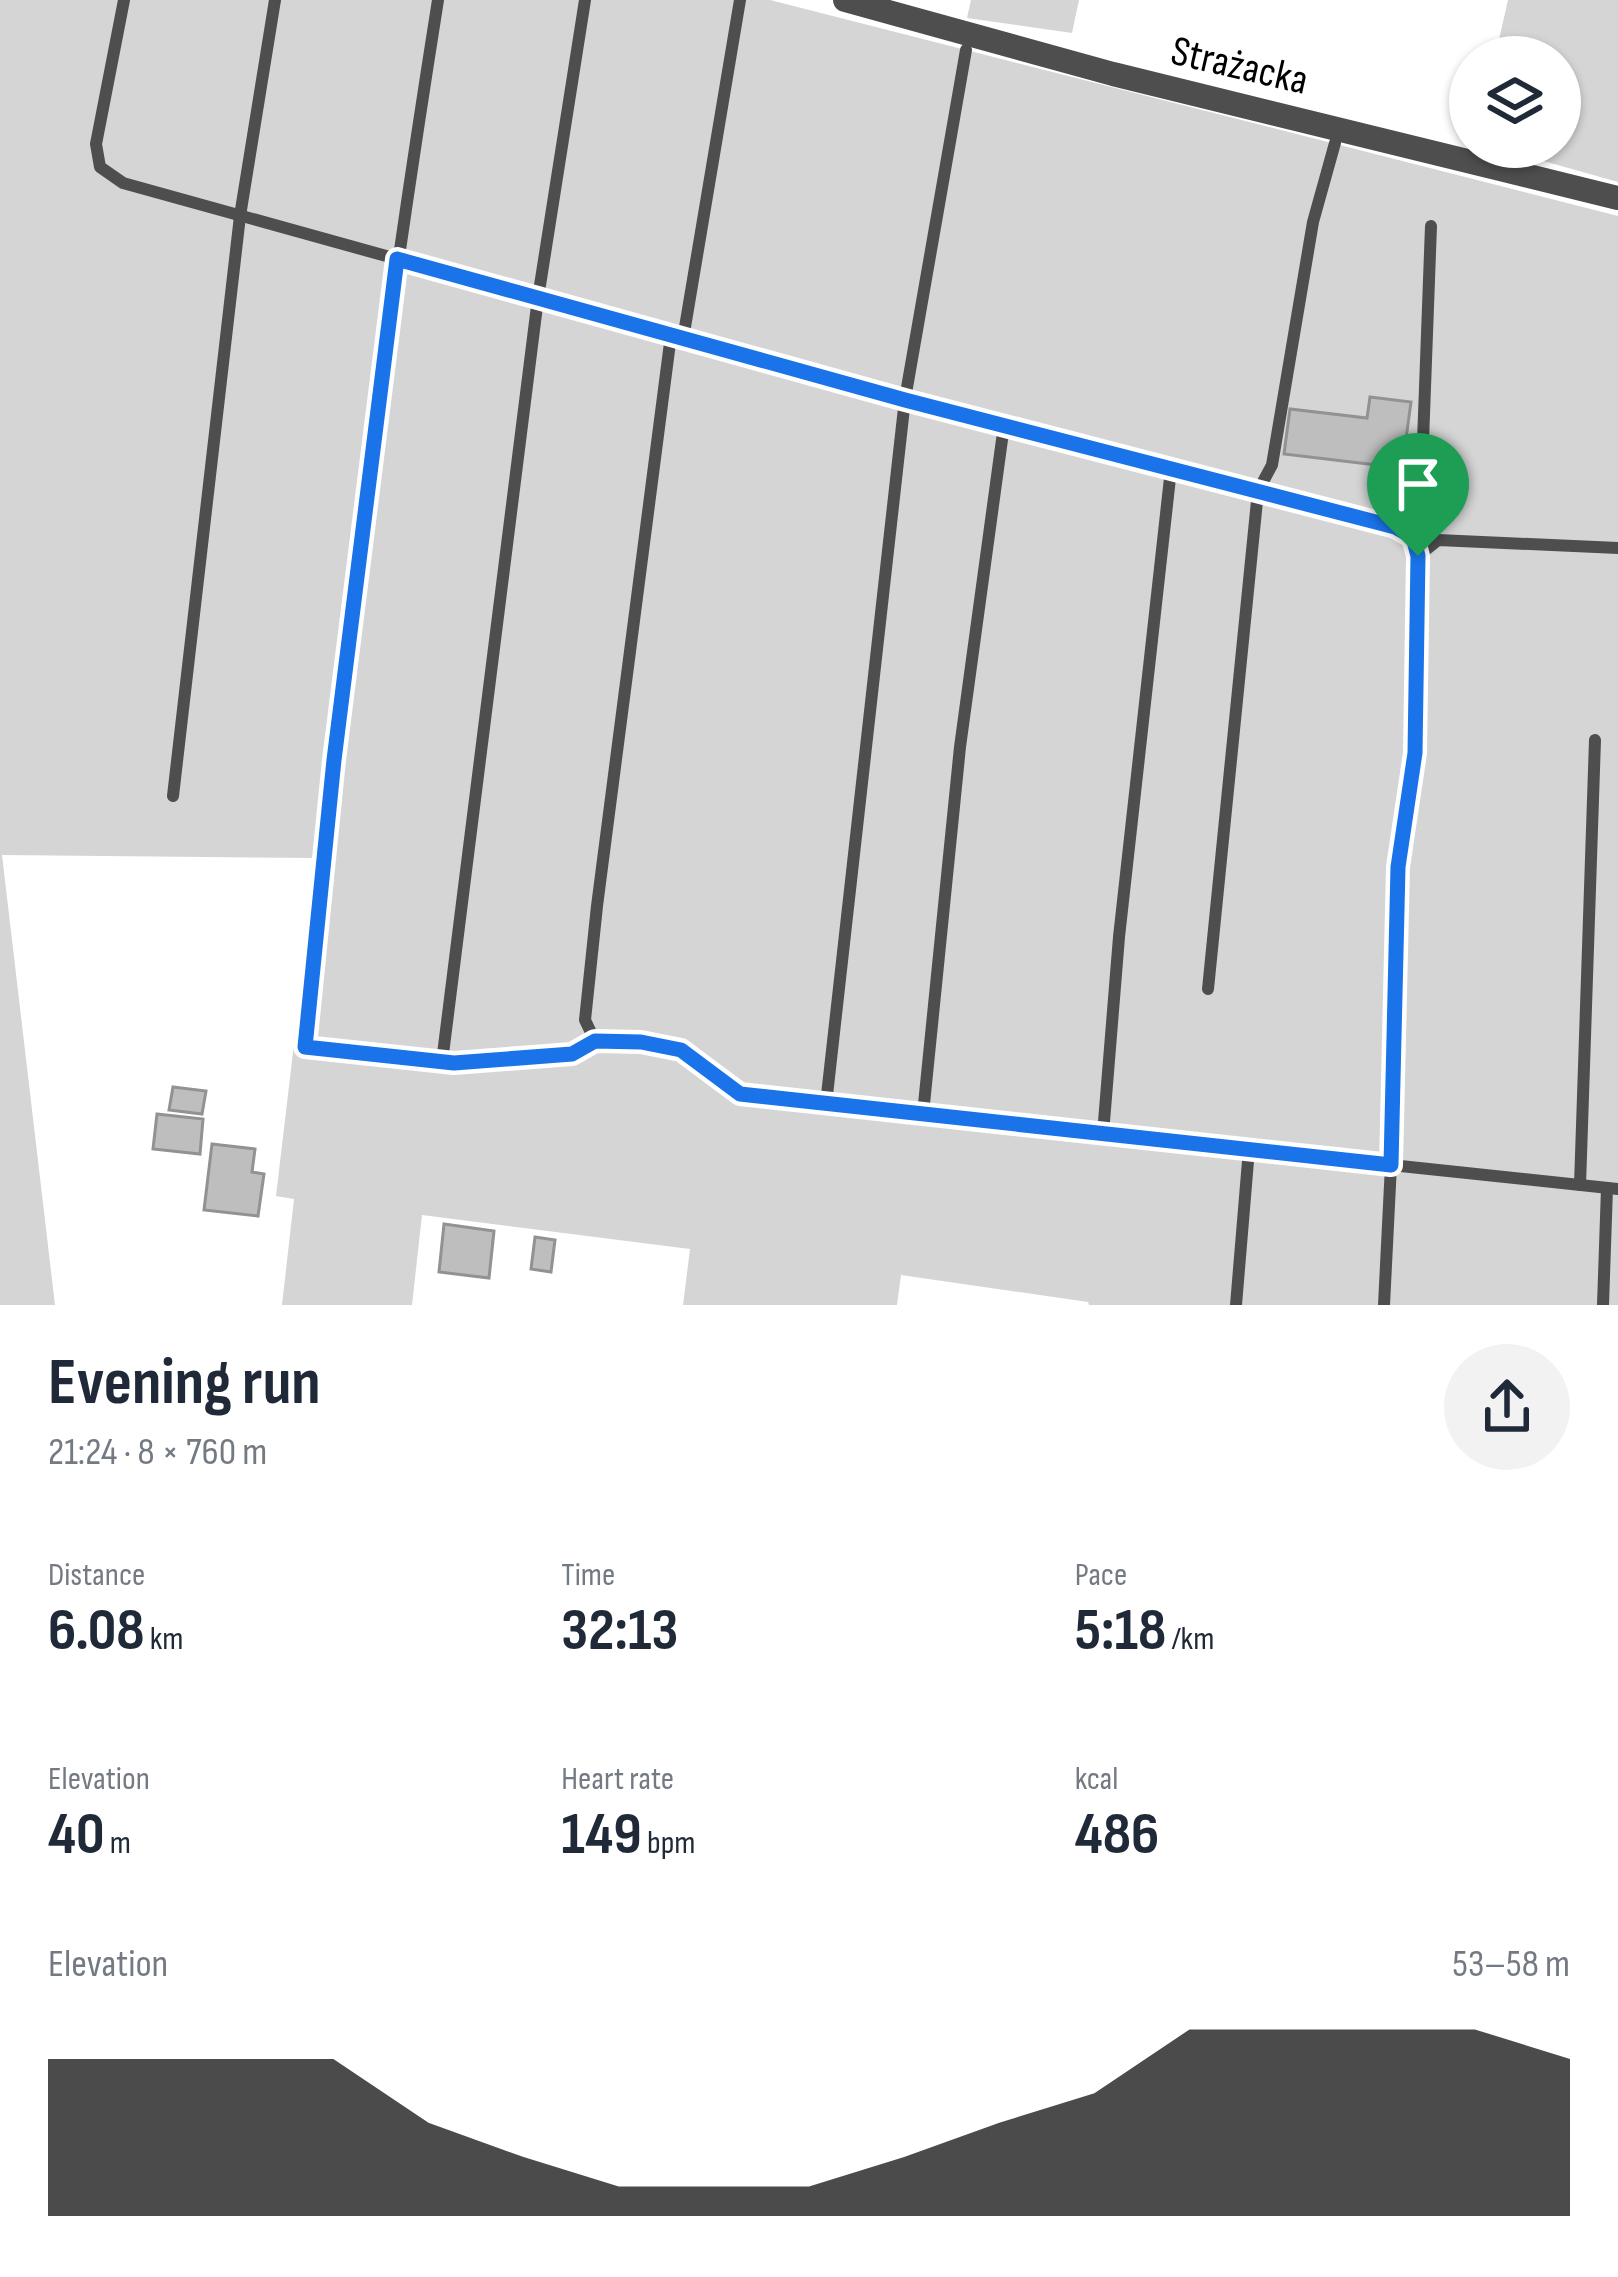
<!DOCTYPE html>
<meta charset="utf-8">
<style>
:root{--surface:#fff;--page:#f2f2f3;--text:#1f2937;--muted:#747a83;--accent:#000}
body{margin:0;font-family:"Sofia Sans Condensed",sans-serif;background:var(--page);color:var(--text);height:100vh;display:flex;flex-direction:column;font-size:45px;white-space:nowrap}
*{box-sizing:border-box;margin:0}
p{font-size:39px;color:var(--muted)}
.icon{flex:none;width:66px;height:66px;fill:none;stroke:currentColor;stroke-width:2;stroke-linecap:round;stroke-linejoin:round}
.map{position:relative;height:1305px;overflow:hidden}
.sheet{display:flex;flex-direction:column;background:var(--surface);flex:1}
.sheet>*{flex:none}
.controls{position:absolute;left:1449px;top:36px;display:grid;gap:24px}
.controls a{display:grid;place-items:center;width:132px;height:132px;border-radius:50%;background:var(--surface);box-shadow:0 3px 9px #0004;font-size:60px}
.pin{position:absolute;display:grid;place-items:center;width:102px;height:102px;color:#fff;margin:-123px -51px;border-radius:50% 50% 50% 0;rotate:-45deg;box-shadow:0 0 12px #0007}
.pin .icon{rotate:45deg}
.round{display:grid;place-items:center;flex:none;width:126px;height:126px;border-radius:63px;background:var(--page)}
.overview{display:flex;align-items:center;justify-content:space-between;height:204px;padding:0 48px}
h1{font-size:66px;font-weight:700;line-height:90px}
.metrics{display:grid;grid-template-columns:repeat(3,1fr);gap:18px;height:204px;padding:12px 48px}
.metrics div{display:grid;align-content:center}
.metrics b{font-size:60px;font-weight:700}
.metrics small{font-size:33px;font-weight:400}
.metrics p{font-size:33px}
.chart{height:336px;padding:24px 48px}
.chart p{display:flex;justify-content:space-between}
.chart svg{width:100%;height:216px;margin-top:12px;fill:var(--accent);opacity:.7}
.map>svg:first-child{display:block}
.green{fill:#d5d5d5}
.building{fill:#bebebe;stroke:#929292;stroke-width:3}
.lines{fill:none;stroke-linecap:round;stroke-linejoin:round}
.lane{stroke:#4e4e4e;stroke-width:12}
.street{stroke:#4e4e4e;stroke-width:24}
.route-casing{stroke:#fff;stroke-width:24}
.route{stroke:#1a73e8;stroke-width:15}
.labels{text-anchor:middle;stroke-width:10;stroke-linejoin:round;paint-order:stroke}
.street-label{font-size:42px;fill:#000;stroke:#fff}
</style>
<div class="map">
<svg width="1618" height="1305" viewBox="0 0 1618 1305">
<rect width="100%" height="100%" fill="#fff"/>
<g class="green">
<path d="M0,0h770l848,216v1089h-529l-1,-3 -187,-27 -4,30h-214l7,-56 -268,-34 -10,90h-130l12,-106 -18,-3 40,-338 -314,-3 53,450h-55z"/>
<path d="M971,0h108l-7,33 -105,-15z"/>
<path d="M1508,0h110v182l-124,-35h66v-90h-65z"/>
</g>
<g class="building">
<path d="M1370,397l41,5 -9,66 -118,-14 6,-45 77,9z"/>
<path d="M173,1087l33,4 -4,23 -33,-4z"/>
<path d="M157,1114l46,5 -3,35 -47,-5z"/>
<path d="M212,1144l43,5 -3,23 12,2 -6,42 -54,-6z"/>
<path d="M444,1224l50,7 -5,47 -50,-6z"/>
<path d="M535,1237l20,3 -4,32 -20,-3z"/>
</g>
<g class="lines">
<g class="lane">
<path d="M124,0l-28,144 4,23 23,16 548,152 12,4 198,54 514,134 18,10 5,19 -3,197 -17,114 -7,298 -651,-71 -59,-44 -40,-8 -46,-1 -24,13 -116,9 -150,-16c31,-350 78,-700 133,-1047"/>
<path d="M683,339l57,-339"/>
<path d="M1419,549l12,-323"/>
<path d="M1418,556l20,-16 180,8"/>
<path d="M173,796l67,-580 35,-216"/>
<path d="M1208,989l50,-498 14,-26 41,-243 22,-79"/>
<path d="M595,1041l-10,-21 12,-114 74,-571"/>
<path d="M442,1062l96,-764 47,-298"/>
<path d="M826,1104l79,-705 61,-349"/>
<path d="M923,1114l37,-367 44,-322"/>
<path d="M1103,1134l16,-197 52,-468"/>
<path d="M1580,1185l15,-445"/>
<path d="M1236,1305l13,-156"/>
<path d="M1384,1305l7,-140 227,24"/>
<path d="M1603,1305l4,-117"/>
</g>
<path class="street" d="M845,0l268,74 505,124"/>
</g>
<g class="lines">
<g class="route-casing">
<path id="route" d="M397,259l508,141 490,127 18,10 5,19 -3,197 -17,114 -7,298 -651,-71 -59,-44 -40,-8 -46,-1 -23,13 -118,9 -149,-16 29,-287z"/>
</g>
<use href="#route" class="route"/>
</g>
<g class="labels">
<g class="street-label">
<text transform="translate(1240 64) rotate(13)" y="15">Strażacka</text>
</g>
</g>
</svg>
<div class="controls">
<a><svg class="icon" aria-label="layers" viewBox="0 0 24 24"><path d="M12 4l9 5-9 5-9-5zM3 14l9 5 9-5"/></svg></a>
</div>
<div class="pin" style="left:1418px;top:556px;background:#1e9e55"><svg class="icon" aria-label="arrive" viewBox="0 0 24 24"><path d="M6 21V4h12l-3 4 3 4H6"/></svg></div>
</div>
<section class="sheet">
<div class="overview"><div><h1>Evening run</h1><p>21:24 · 8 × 760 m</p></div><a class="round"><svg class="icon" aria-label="share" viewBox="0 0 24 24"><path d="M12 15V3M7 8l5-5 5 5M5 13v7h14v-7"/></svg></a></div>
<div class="metrics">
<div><p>Distance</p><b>6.08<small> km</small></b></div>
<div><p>Time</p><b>32:13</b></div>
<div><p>Pace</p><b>5:18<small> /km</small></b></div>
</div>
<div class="metrics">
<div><p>Elevation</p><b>40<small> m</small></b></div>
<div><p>Heart rate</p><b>149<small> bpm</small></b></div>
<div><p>kcal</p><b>486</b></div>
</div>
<div class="chart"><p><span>Elevation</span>53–58 m</p>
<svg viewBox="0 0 160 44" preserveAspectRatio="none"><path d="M0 44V12L10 12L20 12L30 12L40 25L50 32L60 38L70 38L80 38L90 32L100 25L110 19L120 6L130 6L140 6L150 6L160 12V44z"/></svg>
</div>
</section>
